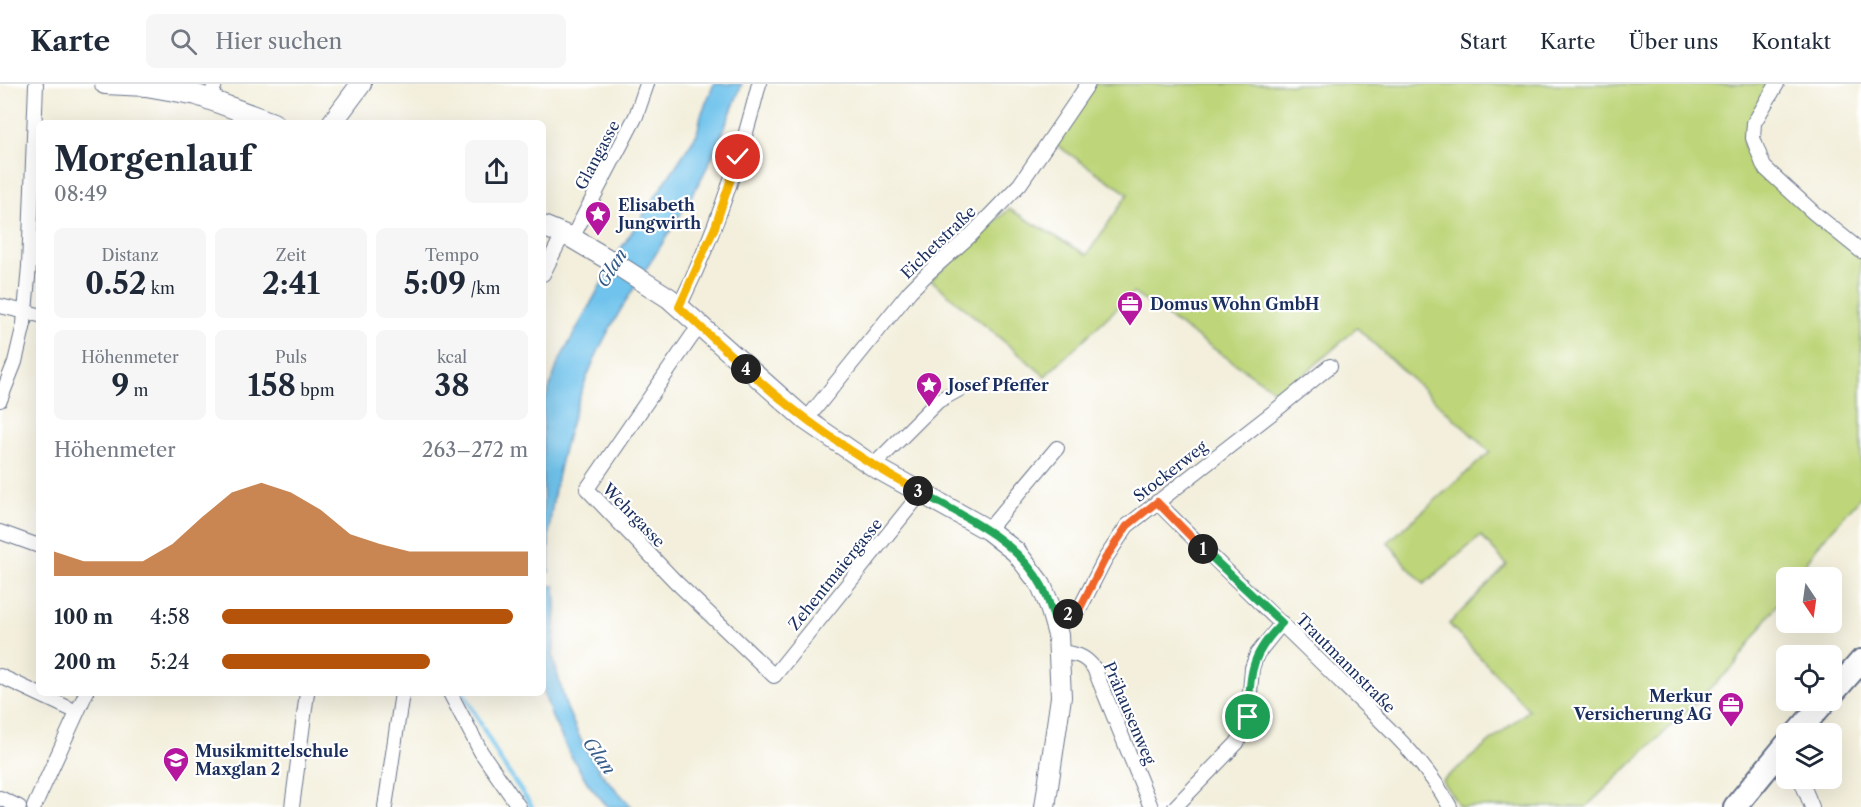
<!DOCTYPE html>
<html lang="de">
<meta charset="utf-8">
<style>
:root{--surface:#fff;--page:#f6f6f7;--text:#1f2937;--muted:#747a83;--line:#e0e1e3;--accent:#b45309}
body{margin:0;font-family:"Libre Caslon Text",serif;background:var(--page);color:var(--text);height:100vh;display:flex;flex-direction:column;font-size:22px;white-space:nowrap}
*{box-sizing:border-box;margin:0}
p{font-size:20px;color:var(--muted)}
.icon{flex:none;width:33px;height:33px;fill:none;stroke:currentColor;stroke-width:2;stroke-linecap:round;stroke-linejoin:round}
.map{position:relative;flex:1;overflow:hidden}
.panel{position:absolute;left:36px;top:36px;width:510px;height:576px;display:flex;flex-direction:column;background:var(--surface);border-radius:9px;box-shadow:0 6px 24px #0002}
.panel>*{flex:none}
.needle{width:39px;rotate:167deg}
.fabs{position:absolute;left:1776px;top:483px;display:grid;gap:12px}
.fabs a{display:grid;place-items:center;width:66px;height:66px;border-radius:9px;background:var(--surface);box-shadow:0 6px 24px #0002;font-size:30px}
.pin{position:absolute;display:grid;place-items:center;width:51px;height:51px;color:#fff;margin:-26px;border:3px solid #fff;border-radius:50%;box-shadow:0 2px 6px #0007}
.km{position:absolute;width:30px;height:30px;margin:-15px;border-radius:50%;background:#222;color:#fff;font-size:16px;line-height:30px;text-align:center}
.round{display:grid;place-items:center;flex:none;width:63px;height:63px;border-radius:9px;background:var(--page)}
.overview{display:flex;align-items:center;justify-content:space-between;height:102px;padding:0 18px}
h1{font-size:33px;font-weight:800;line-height:45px}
.metrics{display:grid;grid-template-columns:repeat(3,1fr);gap:9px;height:102px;padding:6px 18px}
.metrics div{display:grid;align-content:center;border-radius:9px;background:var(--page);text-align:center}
.metrics b{font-size:30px;font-weight:800}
.metrics small{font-size:16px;font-weight:400}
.metrics p{font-size:16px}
.chart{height:168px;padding:12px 18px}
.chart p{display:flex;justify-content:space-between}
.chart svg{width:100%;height:108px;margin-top:6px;fill:var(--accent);opacity:.7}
ul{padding:0 18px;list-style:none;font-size:20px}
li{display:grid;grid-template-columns:96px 72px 1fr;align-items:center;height:45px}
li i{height:15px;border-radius:8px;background:var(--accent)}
header{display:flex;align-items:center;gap:36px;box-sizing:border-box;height:84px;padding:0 30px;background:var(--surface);border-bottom:2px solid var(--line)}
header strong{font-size:28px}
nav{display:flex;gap:33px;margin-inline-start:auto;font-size:21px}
.search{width:420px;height:54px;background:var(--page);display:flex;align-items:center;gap:15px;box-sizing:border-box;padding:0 21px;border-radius:9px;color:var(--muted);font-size:22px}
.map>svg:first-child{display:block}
.green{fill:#bed579;stroke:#6c826c;stroke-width:1.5}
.water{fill:#6fc3ec;stroke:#4579a5;stroke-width:1.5}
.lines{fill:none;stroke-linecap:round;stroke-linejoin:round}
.stream{stroke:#6fc3ec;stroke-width:4.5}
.street-casing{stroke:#67728a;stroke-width:16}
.secondary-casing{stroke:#67728a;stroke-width:22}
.primary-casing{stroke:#67728a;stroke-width:26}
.street{stroke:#fff;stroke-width:14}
.secondary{stroke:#fff;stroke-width:20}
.primary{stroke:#fff;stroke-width:22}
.split-1-casing{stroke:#fff;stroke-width:12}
.split-2-casing{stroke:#fff;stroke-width:12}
.split-3-casing{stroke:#fff;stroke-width:12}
.split-4-casing{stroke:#fff;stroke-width:12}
.split-5-casing{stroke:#fff;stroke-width:12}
.split-1{stroke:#22a559;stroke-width:8}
.split-2{stroke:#f0652b;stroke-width:8}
.split-3{stroke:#22a559;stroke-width:8}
.split-4{stroke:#f5b400;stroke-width:8}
.split-5{stroke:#f5b400;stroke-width:8}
.labels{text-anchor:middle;stroke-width:4.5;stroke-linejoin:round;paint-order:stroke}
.street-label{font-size:16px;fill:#1b2f5e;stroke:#fff}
.poi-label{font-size:16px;font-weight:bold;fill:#1b2f5e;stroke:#fff;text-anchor:start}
.water-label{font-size:18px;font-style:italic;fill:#345b89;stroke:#fff}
</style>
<header>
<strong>Karte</strong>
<div class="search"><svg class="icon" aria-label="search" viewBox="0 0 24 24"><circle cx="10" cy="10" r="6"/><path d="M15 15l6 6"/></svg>Hier suchen</div>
<nav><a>Start</a><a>Karte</a><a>Über uns</a><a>Kontakt</a></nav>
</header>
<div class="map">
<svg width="1861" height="723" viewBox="0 0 1861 723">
<rect width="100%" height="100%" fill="#fff"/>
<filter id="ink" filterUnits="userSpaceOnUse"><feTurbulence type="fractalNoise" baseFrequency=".0167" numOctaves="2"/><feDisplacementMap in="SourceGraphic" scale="12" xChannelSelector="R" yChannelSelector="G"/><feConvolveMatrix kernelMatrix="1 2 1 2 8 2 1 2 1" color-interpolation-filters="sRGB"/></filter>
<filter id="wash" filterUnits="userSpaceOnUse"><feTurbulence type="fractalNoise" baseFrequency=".008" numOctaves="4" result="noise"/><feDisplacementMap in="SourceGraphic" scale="24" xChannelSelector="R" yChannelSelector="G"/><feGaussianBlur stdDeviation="1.35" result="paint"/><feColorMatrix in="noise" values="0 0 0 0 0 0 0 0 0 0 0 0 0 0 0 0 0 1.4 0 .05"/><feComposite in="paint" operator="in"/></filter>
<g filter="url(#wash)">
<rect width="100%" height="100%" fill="#f3efdc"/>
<path class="green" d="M1095,0h676l-27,49v13l17,22 43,43 57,48v238l-41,46 -24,34 -10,1v13l-51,74 -149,142h-126l-18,-26 87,-71 -80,-86 58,-59 -26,-29 -57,48 -19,-20 -17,-22 102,-90 -133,-124 -76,67 -148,-102 -88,83 -114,-96 78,-71 78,46 41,-61 -73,-50z"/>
<g class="water">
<path d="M714,0h28c-14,35 -27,71 -46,104 -27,49 -61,94 -88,144 -30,55 -55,141 -59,204 0,12 0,24 0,36l-6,1v-166l15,-44 62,-113 77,-116 4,-19z"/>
<path d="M543,501l12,1 1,21 -3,51 13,48 17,39 18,28 31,34h-24l-19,-22 -20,-32 -18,-38 -8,-25z"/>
</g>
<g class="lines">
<path class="stream" d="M464,609l38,70 30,44"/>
</g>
</g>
<g filter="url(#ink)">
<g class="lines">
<g class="street-casing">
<g id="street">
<path d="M1777,0l-23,39 -1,15 11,29 50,46 47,38"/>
<path d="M210,15l5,-15"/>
<path d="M572,154l64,-122 11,-32"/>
<path d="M543,190l20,-40"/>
<path d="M0,222l39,9"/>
<path d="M679,223c35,-71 61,-147 80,-223"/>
<path d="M700,243l-8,9 -105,153 88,92 99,95 147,-183"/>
<path d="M0,316l15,-38 9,-38 5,-58 7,-182"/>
<path d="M806,336l104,-129 18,-18 43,-38 49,-51 68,-100"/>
<path d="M873,382l65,-65 22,-12"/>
<path d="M1157,418c62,63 127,123 189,185 38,37 79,73 104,120"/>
<path d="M988,446l69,-82"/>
<path d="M0,448l39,14"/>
<path d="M1055,537l25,-13 25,-49 22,-33 149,-116 54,-44"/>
<path d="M1060,568c16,2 24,3 34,16l57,139"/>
<path d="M0,592l77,36"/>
<path d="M450,609l31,59 38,55"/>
<path d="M1800,694l12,29"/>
<path d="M0,714l19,9"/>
<path d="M34,723l52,-114"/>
<path d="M292,723l15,-114"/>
<path d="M385,723l17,-114"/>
<path d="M1175,723l62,-64 7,-13 4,-13 4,-49 5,-14 25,-31"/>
</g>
</g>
<g class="secondary-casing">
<g id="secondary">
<path d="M105,0l41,2 51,9 76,28"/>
<path d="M332,39l29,-39"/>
<path d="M543,142l29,12 39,23 58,37 137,122 67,46 115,64 28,22 25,33 8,19 9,31 3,62 -16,110"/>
</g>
</g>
<g class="primary-casing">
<g id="primary">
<path d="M1832,610l29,-33"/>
<path d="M1796,650l30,-34"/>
<path d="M1735,723l51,-62"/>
</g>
</g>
<use href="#street" class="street"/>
<use href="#secondary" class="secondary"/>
<use href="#primary" class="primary"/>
</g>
</g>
<g class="lines" filter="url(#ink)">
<g class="split-1-casing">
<path id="split-1" d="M1203,465l79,74c-33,34 -31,48 -34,94"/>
</g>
<g class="split-2-casing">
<path id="split-2" d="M1068,530l12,-6 25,-49 22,-33 30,-24 46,47"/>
</g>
<g class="split-3-casing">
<path id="split-3" d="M918,407c44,24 99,49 124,95 6,11 9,24 13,35l13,-7"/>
</g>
<g class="split-4-casing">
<path id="split-4" d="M746,285c54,49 107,86 172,122"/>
</g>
<g class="split-5-casing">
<path id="split-5" d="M738,73l-23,70 -36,80 67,62"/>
</g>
<use href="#split-1" class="split-1"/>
<use href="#split-2" class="split-2"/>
<use href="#split-3" class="split-3"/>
<use href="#split-4" class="split-4"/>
<use href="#split-5" class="split-5"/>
</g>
<defs>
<g id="sight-pin" transform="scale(1.35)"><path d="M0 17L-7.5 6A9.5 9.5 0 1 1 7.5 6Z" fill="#b5179e" stroke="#fff"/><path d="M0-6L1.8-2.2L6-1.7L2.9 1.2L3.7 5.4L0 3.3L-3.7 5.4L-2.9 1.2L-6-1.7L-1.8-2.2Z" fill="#fff"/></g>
<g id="office-pin" transform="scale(1.35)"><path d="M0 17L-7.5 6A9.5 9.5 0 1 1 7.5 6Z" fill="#b5179e" stroke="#fff"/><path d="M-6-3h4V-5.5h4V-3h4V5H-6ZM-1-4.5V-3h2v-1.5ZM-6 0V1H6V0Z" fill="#fff"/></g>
<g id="school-pin" transform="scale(1.35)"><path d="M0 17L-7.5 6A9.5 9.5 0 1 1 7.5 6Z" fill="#b5179e" stroke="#fff"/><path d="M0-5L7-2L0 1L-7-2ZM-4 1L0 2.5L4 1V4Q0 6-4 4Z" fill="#fff"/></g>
</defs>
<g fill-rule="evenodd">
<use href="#sight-pin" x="598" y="130"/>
<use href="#office-pin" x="1130" y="220"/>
<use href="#sight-pin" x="929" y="301"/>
<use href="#office-pin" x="1731" y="621"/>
<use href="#school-pin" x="176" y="676"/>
</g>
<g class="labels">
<g class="street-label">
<text transform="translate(597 71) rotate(-62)" y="6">Glangasse</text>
<text transform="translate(938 158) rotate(-44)" y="6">Eichetstraße</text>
<text transform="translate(1170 387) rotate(-38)" y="6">Stockerweg</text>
<text transform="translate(634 431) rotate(46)" y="6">Wehrgasse</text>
<text transform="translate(835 490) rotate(-51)" y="6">Zehentmaiergasse</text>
<text transform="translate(1346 579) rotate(45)" y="6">Trautmannstraße</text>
<text transform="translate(1130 629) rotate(67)" y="6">Prähausenweg</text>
</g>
<g class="poi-label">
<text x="618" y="127">Elisabeth<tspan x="618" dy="18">Jungwirth</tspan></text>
<text x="1150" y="226">Domus Wohn GmbH</text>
<text x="948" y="307">Josef Pfeffer</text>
<text x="1712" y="618" text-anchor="end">Merkur<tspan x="1712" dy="18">Versicherung AG</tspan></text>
<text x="195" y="673">Musikmittelschule<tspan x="195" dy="18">Maxglan 2</tspan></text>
</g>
<g class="water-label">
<text transform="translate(612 184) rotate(-58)" y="6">Glan</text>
<text transform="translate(599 672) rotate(54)" y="6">Glan</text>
</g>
</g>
</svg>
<div class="fabs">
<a><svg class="needle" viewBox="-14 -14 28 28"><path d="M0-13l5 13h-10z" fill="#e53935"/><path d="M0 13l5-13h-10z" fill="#747a83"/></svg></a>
<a><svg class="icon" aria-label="locate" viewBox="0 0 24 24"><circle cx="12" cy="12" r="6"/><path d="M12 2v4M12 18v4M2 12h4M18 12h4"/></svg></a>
<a><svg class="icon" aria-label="layers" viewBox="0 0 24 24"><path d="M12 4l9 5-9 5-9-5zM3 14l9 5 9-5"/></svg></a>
</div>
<div class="pin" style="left:1248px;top:633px;background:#1e9e55"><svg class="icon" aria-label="arrive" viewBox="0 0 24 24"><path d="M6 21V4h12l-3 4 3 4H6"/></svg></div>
<div class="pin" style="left:738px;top:73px;background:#d93025"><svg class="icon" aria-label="check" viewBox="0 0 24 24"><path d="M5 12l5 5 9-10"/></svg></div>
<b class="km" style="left:1203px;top:465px">1</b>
<b class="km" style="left:1068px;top:530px">2</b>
<b class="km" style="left:918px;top:407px">3</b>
<b class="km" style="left:746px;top:285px">4</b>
<section class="panel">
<div class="overview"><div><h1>Morgenlauf</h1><p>08:49</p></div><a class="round"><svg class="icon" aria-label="share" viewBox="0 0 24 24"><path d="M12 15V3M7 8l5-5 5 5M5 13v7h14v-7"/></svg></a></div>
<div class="metrics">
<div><p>Distanz</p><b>0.52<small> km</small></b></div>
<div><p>Zeit</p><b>2:41</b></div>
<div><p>Tempo</p><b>5:09<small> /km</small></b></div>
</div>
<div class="metrics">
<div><p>Höhenmeter</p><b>9<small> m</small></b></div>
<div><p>Puls</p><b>158<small> bpm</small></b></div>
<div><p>kcal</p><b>38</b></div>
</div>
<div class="chart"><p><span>Höhenmeter</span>263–272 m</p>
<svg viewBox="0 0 160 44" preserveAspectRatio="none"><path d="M0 44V34L10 38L20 38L30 38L40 31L50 20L60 10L70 6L80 10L90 17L100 27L110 31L120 34L130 34L140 34L150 34L160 34V44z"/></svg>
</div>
<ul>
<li><b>100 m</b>4:58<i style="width:95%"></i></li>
<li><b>200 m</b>5:24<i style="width:68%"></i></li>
</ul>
</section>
</div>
